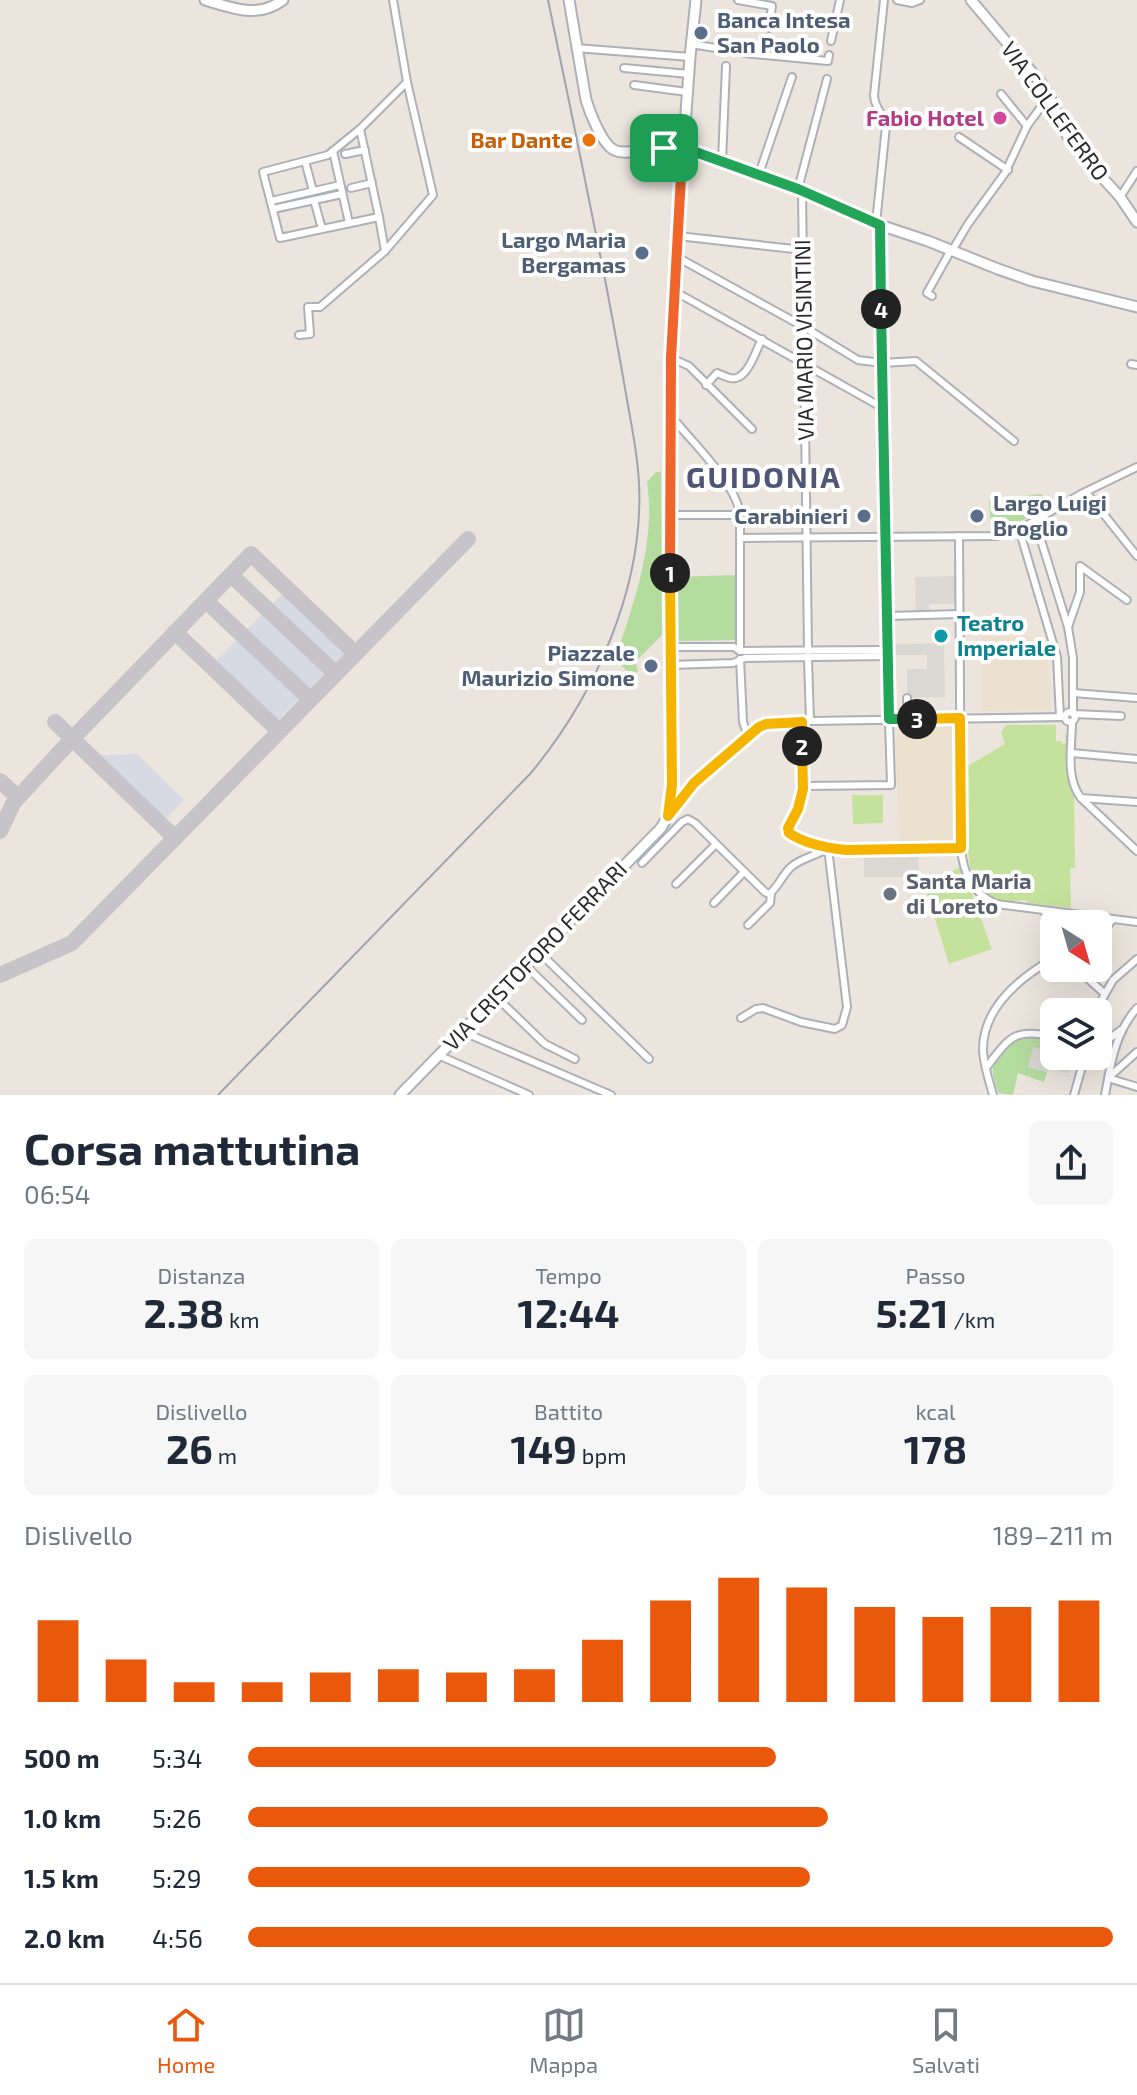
<!DOCTYPE html>
<html lang="it">
<meta charset="utf-8">
<style>
:root{--surface:#fff;--page:#f6f6f7;--text:#1f2937;--muted:#747a83;--line:#e0e1e3;--accent:#ea580c}
body{margin:0;font-family:"Exo 2",sans-serif;background:var(--page);color:var(--text);height:100vh;display:flex;flex-direction:column;font-size:30px;white-space:nowrap}
*{box-sizing:border-box;margin:0}
p{font-size:26px;color:var(--muted)}
.icon{flex:none;width:44px;height:44px;fill:none;stroke:currentColor;stroke-width:2;stroke-linecap:round;stroke-linejoin:round}
.map{position:relative;height:1095px;overflow:hidden}
.sheet{display:flex;flex-direction:column;background:var(--surface);flex:1}
.sheet>*{flex:none}
.needle{width:52px;rotate:143deg}
.controls{position:absolute;left:1040px;top:910px;display:grid;gap:16px}
.controls a{display:grid;place-items:center;width:72px;height:72px;border-radius:12px;background:var(--surface);box-shadow:0 8px 32px #0002;font-size:40px}
.pin{position:absolute;display:grid;place-items:center;width:68px;height:68px;color:#fff;margin:-34px;border-radius:16px;box-shadow:0 4px 12px #0006}
.km{position:absolute;width:40px;height:40px;margin:-20px;border-radius:50%;background:#222;color:#fff;font-size:22px;line-height:40px;text-align:center}
.round{display:grid;place-items:center;flex:none;width:84px;height:84px;border-radius:12px;background:var(--page)}
.overview{display:flex;align-items:center;justify-content:space-between;height:136px;padding:0 24px}
h1{font-size:44px;font-weight:700;line-height:60px}
.stats{display:grid;grid-template-columns:repeat(3,1fr);gap:12px;height:136px;padding:8px 24px}
.stats div{display:grid;align-content:center;border-radius:12px;background:var(--page);text-align:center}
.stats b{font-size:40px;font-weight:700}
.stats small{font-size:22px;font-weight:400}
.stats p{font-size:22px}
.chart{height:224px;padding:16px 24px}
.chart p{display:flex;justify-content:space-between}
.chart svg{width:100%;height:144px;margin-top:8px;stroke:var(--accent);stroke-width:6}
ul{padding:0 24px;list-style:none;font-size:26px}
li{display:grid;grid-template-columns:128px 96px 1fr;align-items:center;height:60px}
li i{height:20px;border-radius:10px;background:var(--accent)}
.dock{display:flex;justify-content:space-around;align-items:center;height:112px;border-top:2px solid var(--line);background:var(--surface);font-size:22px;color:var(--muted)}
.dock a{display:grid;justify-items:center;gap:4px}
.dock .selected{color:var(--accent)}
.map>svg:first-child{display:block}
.education{fill:#ebe1ce}
.airport{fill:#d8dae3}
.green{fill:#b5dc9f}
.pitch{fill:#c5e29c}
.plaza{fill:#dbd8d4}
.lines{fill:none;stroke-linecap:round;stroke-linejoin:round}
.taxiway{stroke:#c6c4c8;stroke-width:16}
.street-casing{stroke:#aeb0b9;stroke-width:10}
.secondary-casing{stroke:#aeb0b9;stroke-width:13}
.street{stroke:#fff;stroke-width:6}
.secondary{stroke:#fff;stroke-width:9}
.rail{stroke:#a1a3b2;stroke-width:2}
.split-1-casing{stroke:#fff;stroke-width:16}
.split-2-casing{stroke:#fff;stroke-width:16}
.split-3-casing{stroke:#fff;stroke-width:16}
.split-4-casing{stroke:#fff;stroke-width:16}
.split-5-casing{stroke:#fff;stroke-width:16}
.split-1{stroke:#f0652b;stroke-width:10}
.split-2{stroke:#f5b400;stroke-width:10}
.split-3{stroke:#f5b400;stroke-width:10}
.split-4{stroke:#22a559;stroke-width:10}
.split-5{stroke:#22a559;stroke-width:10}
.service-dot{fill:#5c6f8a;stroke:#fff;stroke-width:3}
.hotel-dot{fill:#d1479c;stroke:#fff;stroke-width:3}
.food-dot{fill:#e8710a;stroke:#fff;stroke-width:3}
.culture-dot{fill:#0f9aa8;stroke:#fff;stroke-width:3}
.worship-dot{fill:#6b7280;stroke:#fff;stroke-width:3}
.labels{text-anchor:middle;stroke-width:8;stroke-linejoin:round;paint-order:stroke}
.service-label{font-size:22px;font-weight:bold;fill:#4e5e75;stroke:#fff;text-anchor:end}
.street-label{font-size:22px;fill:#2a2a2a;stroke:#fff}
.hotel-label{font-size:22px;font-weight:bold;fill:#b23c85;stroke:#fff;text-anchor:end}
.food-label{font-size:22px;font-weight:bold;fill:#c56008;stroke:#fff;text-anchor:end}
.culture-label{font-size:22px;font-weight:bold;fill:#0d838f;stroke:#fff;text-anchor:start}
.worship-label{font-size:22px;font-weight:bold;fill:#5b616d;stroke:#fff;text-anchor:start}
.district-label{font-size:30px;font-weight:bold;letter-spacing:2px;fill:#4f5676;stroke:#fff}
</style>
<div class="map">
<svg width="1137" height="1095" viewBox="0 0 1137 1095">
<rect width="100%" height="100%" fill="#ebe5dd"/>
<g class="education">
<path d="M981,636h66l4,74 -70,1z"/>
<path d="M956,724l1,118 -57,1 -5,-106 11,-11z"/>
</g>
<g class="airport">
<path d="M292,584l62,60 -85,85 -61,-60z"/>
<path d="M137,754l47,46 -26,27 -66,-65 7,-7z"/>
</g>
<g class="green">
<path d="M656,472h5l1,163 -27,27 3,9 -6,5 -17,-17c19,-56 41,-117 32,-177z"/>
<path d="M1041,494l11,11 -42,22 -19,2 -2,-29z"/>
<path d="M737,575l1,65 -62,1 -2,-64z"/>
<path d="M1031,1035l23,5 1,16 -7,-1 1,-3 -21,15 19,5 -3,10 -26,-9 -5,22 -14,-2c-3,-7 -7,-17 -6,-25 1,-14 25,-30 38,-33z"/>
</g>
<g class="pitch">
<path d="M1006,725h50v16h5l1,3 4,-1 -1,-9h3l2,53 4,7 1,74h-5l1,40 -43,-5 -3,-3c-53,8 -56,-25 -58,-68 -2,-21 -3,-42 -3,-64l41,-24 -4,-11z"/>
<path d="M852,795h31v28l-30,1z"/>
<path d="M962,867l30,82 -43,15 -26,-83z"/>
</g>
<g class="plaza">
<path d="M956,576v28h-27v7l-13,1 -1,-35z"/>
<path d="M944,643l1,54 -38,1v-29h20v-14h-32v-11z"/>
<path d="M918,852l1,25h-55v-24z"/>
<path d="M1033,1047l16,4 -1,4 3,1h26v9l-9,8 -20,-4 -1,3 -19,-5z"/>
</g>
<g class="lines">
<g class="taxiway">
<path d="M231,575l104,98"/>
<path d="M206,601l104,98"/>
<path d="M175,632l104,99"/>
<path d="M55,722l120,116"/>
<path d="M0,781l18,16"/>
<path d="M0,831l14,-29 58,-63 179,-185 104,99"/>
<path d="M0,975l72,-32 396,-404"/>
</g>
<g class="street-casing">
<g id="street">
<path d="M393,0l14,82 -47,47 -32,26 -65,17 17,66 99,-21 6,34 48,-56 -26,-113"/>
<path d="M738,0l34,6 -3,22"/>
<path d="M897,0l15,3 8,-3"/>
<path d="M831,41l9,-41"/>
<path d="M691,44l62,10 75,7 1,-6"/>
<path d="M576,48l114,9"/>
<path d="M624,68l65,6"/>
<path d="M634,85l53,7"/>
<path d="M1001,94l26,32"/>
<path d="M360,129l19,88"/>
<path d="M959,137l49,33"/>
<path d="M333,151l16,72"/>
<path d="M345,154l20,-4"/>
<path d="M305,161l8,30"/>
<path d="M722,161l4,-95"/>
<path d="M759,174l33,-97"/>
<path d="M351,188l21,-5"/>
<path d="M798,189l29,-110"/>
<path d="M802,191l6,460"/>
<path d="M1120,197l17,-26"/>
<path d="M314,200l8,29"/>
<path d="M271,201l69,-16"/>
<path d="M273,209l69,-15"/>
<path d="M876,223l10,-97c-2,-12 -12,-18 -12,-31l10,-95"/>
<path d="M678,236l125,14"/>
<path d="M952,251l16,-27 37,-51 22,-47 22,-30"/>
<path d="M677,257l127,70 54,33 24,3 34,-2 98,80"/>
<path d="M674,291l209,117"/>
<path d="M932,296l-5,-3 24,-43"/>
<path d="M299,335l11,-1 -2,-27h12l65,-56"/>
<path d="M671,358l18,8 63,63"/>
<path d="M1131,364l6,1"/>
<path d="M706,385l11,-12c6,2 13,7 19,5 13,-3 20,-28 26,-39"/>
<path d="M670,420l7,3c19,23 61,64 63,92v136"/>
<path d="M1086,492l51,64"/>
<path d="M669,515h71"/>
<path d="M1035,521l33,106 5,31v56l48,2"/>
<path d="M1019,529l38,128 3,60"/>
<path d="M959,536l2,312c2,25 11,45 35,56l141,18"/>
<path d="M740,538l257,-2 25,-8 59,-34 56,-27"/>
<path d="M887,616l73,-2"/>
<path d="M1068,627l12,-35v-26l47,34"/>
<path d="M671,647h63l6,4 147,-1"/>
<path d="M808,658l2,63"/>
<path d="M740,659l3,63 5,14"/>
<path d="M671,665l62,-2 12,-5 142,-2"/>
<path d="M1073,693l64,5"/>
<path d="M907,698l1,21"/>
<circle cx="1070" cy="717" r="5"/>
<path d="M802,722l1,67 -5,20 -10,19 1,5c37,26 126,17 172,15"/>
<path d="M1072,722c0,24 -7,56 9,76l56,53"/>
<path d="M1072,753l65,6"/>
<path d="M803,786l88,-1 -4,-129 -7,-431"/>
<path d="M1081,798l56,4"/>
<path d="M669,814c24,-34 56,-58 87,-85l10,-5 44,-3 255,-4"/>
<path d="M642,863l40,-41 6,-3 7,4 70,69 4,2c9,-6 13,-19 22,-27 10,-9 25,-11 37,-19l19,159 -5,18 -7,4 -34,-7 -38,-14 -7,1 -15,9"/>
<path d="M676,884l40,-40"/>
<path d="M714,903l30,-31"/>
<path d="M1044,911l10,19"/>
<path d="M748,925l22,-22 1,-9"/>
<path d="M1098,939l14,-19"/>
<path d="M538,951l111,108"/>
<path d="M525,965l57,55"/>
<path d="M1076,968l29,26"/>
<path d="M495,996l50,48 30,15"/>
<path d="M1095,1012l18,-32 24,-21"/>
<path d="M461,1031l150,64"/>
<path d="M1098,1047l23,-17"/>
<path d="M1137,1052l-29,26 29,9"/>
<path d="M438,1055l91,40"/>
<path d="M986,1068c23,-30 28,-41 68,-31"/>
<path d="M993,1095c-4,-14 -9,-29 -10,-44 -1,-43 38,-74 71,-93"/>
<path d="M1074,1095l11,-39"/>
<path d="M1105,1095c6,-32 10,-62 32,-87"/>
</g>
</g>
<g class="secondary-casing">
<g id="secondary">
<path d="M205,0c27,8 53,19 78,0"/>
<path d="M569,0l17,100c4,13 16,44 28,50 8,4 17,2 25,0 12,-2 21,-4 32,1"/>
<path d="M971,0l70,83 8,13 18,39 13,18 40,44 17,25"/>
<circle cx="680" cy="148" r="10"/>
<path d="M674,140l8,-8 3,-6 5,-69 6,-57"/>
<path d="M690,150l108,39 82,36 48,16 70,28 34,12 105,26"/>
<path d="M400,1095l261,-267 7,-12 4,-34 -3,-267 2,-157 11,-200"/>
</g>
</g>
<use href="#street" class="street"/>
<use href="#secondary" class="secondary"/>
<path class="rail" d="M218,1095l312,-321c65,-78 114,-187 109,-290 -1,-28 -7,-56 -12,-84 -7,-42 -15,-84 -23,-126 -18,-91 -37,-183 -56,-274"/>
</g>
<g class="lines">
<g class="split-1-casing">
<path id="split-1" d="M664,148l7,3 5,6 6,1 -11,200 -1,215"/>
</g>
<g class="split-2-casing">
<path id="split-2" d="M670,573l2,212 -4,31 26,-33 65,-56 7,-3 36,-2v24"/>
</g>
<g class="split-3-casing">
<path id="split-3" d="M802,746l1,43 -5,20 -10,19 1,5c16,11 38,15 57,17l115,-2 -1,-130 -43,1"/>
</g>
<g class="split-4-casing">
<path id="split-4" d="M881,309l8,410h28"/>
</g>
<g class="split-5-casing">
<path id="split-5" d="M664,148l-2,-1c10,-3 16,-13 26,-5l2,8 108,39 82,36 1,84"/>
</g>
<use href="#split-1" class="split-1"/>
<use href="#split-2" class="split-2"/>
<use href="#split-3" class="split-3"/>
<use href="#split-4" class="split-4"/>
<use href="#split-5" class="split-5"/>
</g>
<g class="service-dot">
<circle cx="701" cy="33" r="8"/>
<circle cx="642" cy="253" r="8"/>
<circle cx="864" cy="516" r="8"/>
<circle cx="977" cy="516" r="8"/>
<circle cx="651" cy="666" r="8"/>
</g>
<circle class="hotel-dot" cx="1000" cy="118" r="8"/>
<circle class="food-dot" cx="589" cy="140" r="8"/>
<circle class="culture-dot" cx="941" cy="636" r="8"/>
<circle class="worship-dot" cx="890" cy="894" r="8"/>
<g class="labels">
<g class="service-label">
<text x="717" y="28" text-anchor="start">Banca Intesa<tspan x="717" dy="25">San Paolo</tspan></text>
<text x="626" y="248">Largo Maria<tspan x="626" dy="25">Bergamas</tspan></text>
<text x="993" y="511" text-anchor="start">Largo Luigi<tspan x="993" dy="25">Broglio</tspan></text>
<text x="848" y="524">Carabinieri</text>
<text x="635" y="661">Piazzale<tspan x="635" dy="25">Maurizio Simone</tspan></text>
</g>
<g class="street-label">
<text transform="translate(1055 111) rotate(54)" y="8">VIA COLLEFERRO</text>
<text transform="translate(804 340) rotate(-91)" y="8">VIA MARIO VISINTINI</text>
<text transform="translate(535 956) rotate(-46)" y="8">VIA CRISTOFORO FERRARI</text>
</g>
<g class="hotel-label">
<text x="984" y="126">Fabio Hotel</text>
</g>
<g class="food-label">
<text x="573" y="148">Bar Dante</text>
</g>
<g class="culture-label">
<text x="957" y="631">Teatro<tspan x="957" dy="25">Imperiale</tspan></text>
</g>
<g class="worship-label">
<text x="906" y="889">Santa Maria<tspan x="906" dy="25">di Loreto</tspan></text>
</g>
<g class="district-label">
<text x="764" y="488">GUIDONIA</text>
</g>
</g>
</svg>
<div class="controls">
<a><svg class="needle" viewBox="-14 -14 28 28"><path d="M0-13l5 13h-10z" fill="#e53935"/><path d="M0 13l5-13h-10z" fill="#747a83"/></svg></a>
<a><svg class="icon" aria-label="layers" viewBox="0 0 24 24"><path d="M12 4l9 5-9 5-9-5zM3 14l9 5 9-5"/></svg></a>
</div>
<div class="pin" style="left:664px;top:148px;background:#1e9e55"><svg class="icon" aria-label="arrive" viewBox="0 0 24 24"><path d="M6 21V4h12l-3 4 3 4H6"/></svg></div>
<b class="km" style="left:670px;top:573px">1</b>
<b class="km" style="left:802px;top:746px">2</b>
<b class="km" style="left:917px;top:719px">3</b>
<b class="km" style="left:881px;top:309px">4</b>
</div>
<section class="sheet">
<div class="overview"><div><h1>Corsa mattutina</h1><p>06:54</p></div><a class="round"><svg class="icon" aria-label="share" viewBox="0 0 24 24"><path d="M12 15V3M7 8l5-5 5 5M5 13v7h14v-7"/></svg></a></div>
<div class="stats">
<div><p>Distanza</p><b>2.38<small> km</small></b></div>
<div><p>Tempo</p><b>12:44</b></div>
<div><p>Passo</p><b>5:21<small> /km</small></b></div>
</div>
<div class="stats">
<div><p>Dislivello</p><b>26<small> m</small></b></div>
<div><p>Battito</p><b>149<small> bpm</small></b></div>
<div><p>kcal</p><b>178</b></div>
</div>
<div class="chart"><p><span>Dislivello</span>189–211 m</p>
<svg viewBox="0 0 160 44" preserveAspectRatio="none"><path d="M5 44V19M15 44V31M25 44V38M35 44V38M45 44V35M55 44V34M65 44V35M75 44V34M85 44V25M95 44V13M105 44V6M115 44V9M125 44V15M135 44V18M145 44V15M155 44V13"/></svg>
</div>
<ul>
<li><b>500 m</b>5:34<i style="width:61%"></i></li>
<li><b>1.0 km</b>5:26<i style="width:67%"></i></li>
<li><b>1.5 km</b>5:29<i style="width:65%"></i></li>
<li><b>2.0 km</b>4:56<i style="width:100%"></i></li>
</ul>
</section>
<nav class="dock">
<a class="selected"><svg class="icon" aria-label="home" viewBox="0 0 24 24"><path d="M3 11l9-7 9 7M6 9v11h12V9"/></svg>Home</a>
<a><svg class="icon" aria-label="map" viewBox="0 0 24 24"><path d="M3 6l6-2 6 2 6-2v14l-6 2-6-2-6 2zM9 4v14M15 6v14"/></svg>Mappa</a>
<a><svg class="icon" aria-label="saved" viewBox="0 0 24 24"><path d="M7 4h10v16l-5-4-5 4z"/></svg>Salvati</a>
</nav>
